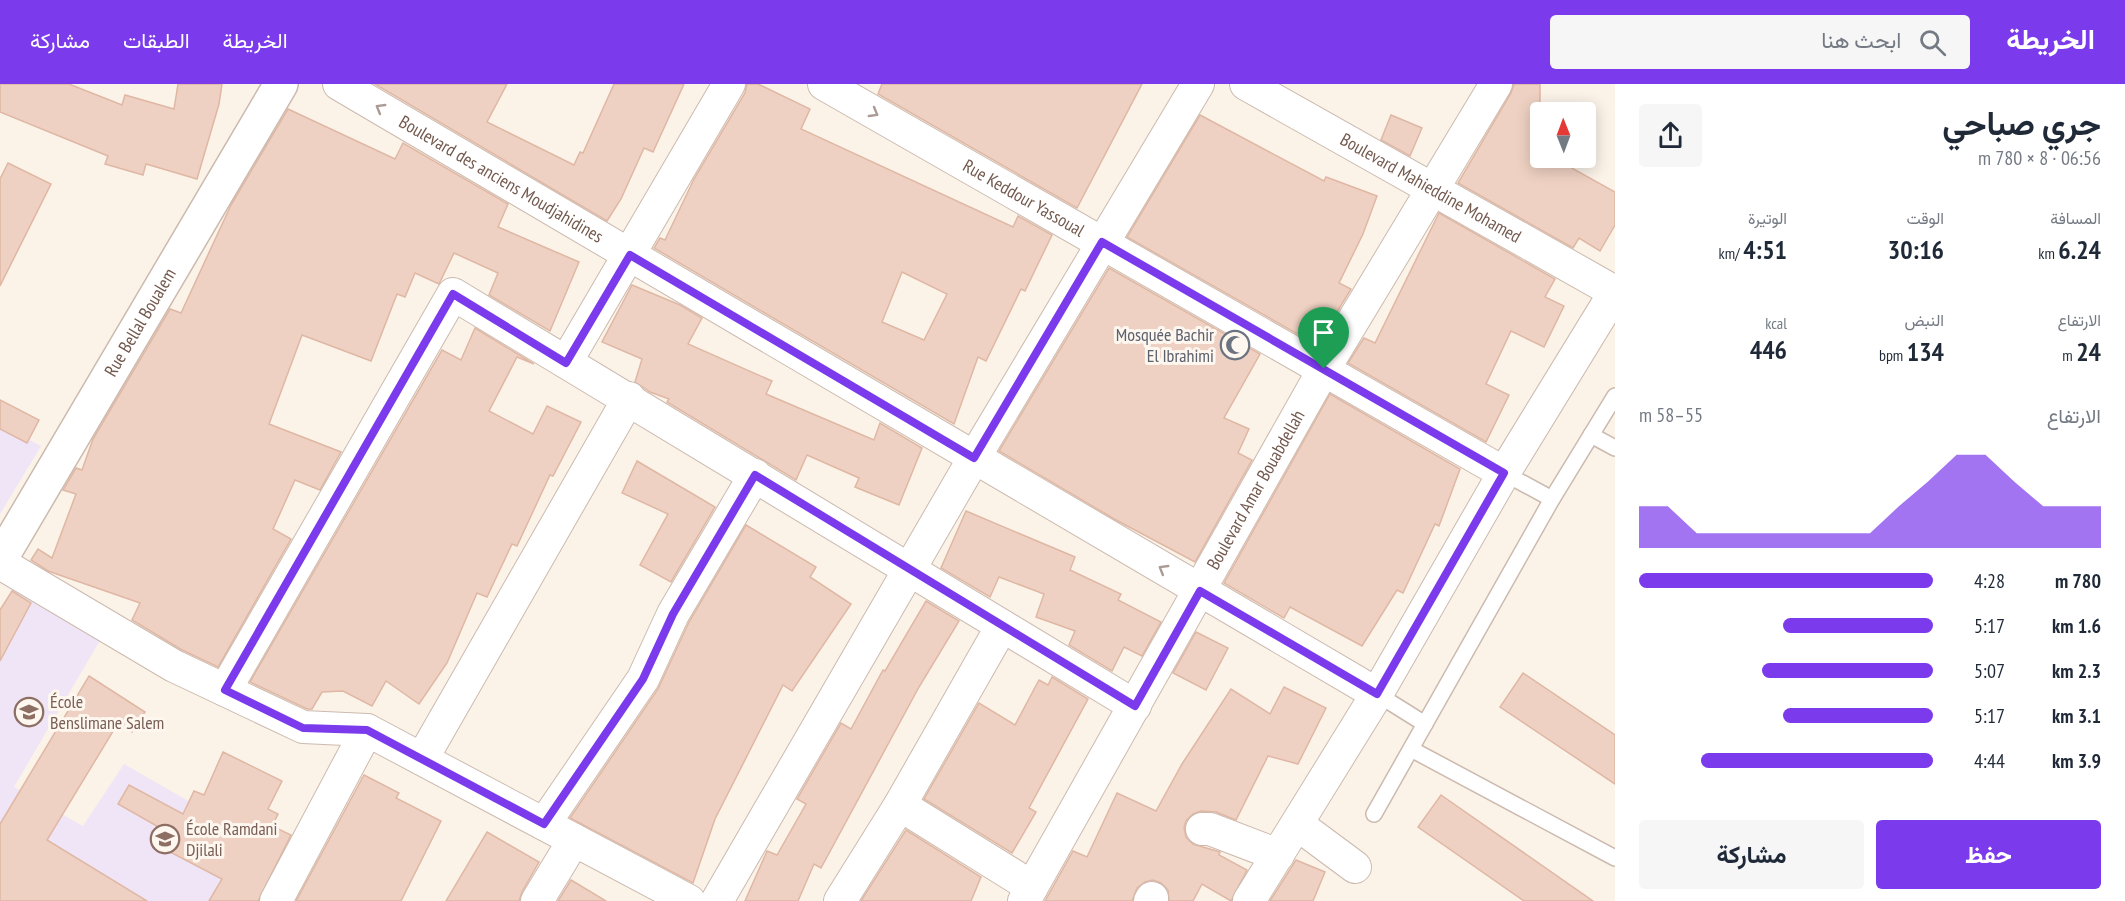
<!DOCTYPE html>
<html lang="ar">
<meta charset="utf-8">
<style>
:root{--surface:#fff;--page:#f6f6f7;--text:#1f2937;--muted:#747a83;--accent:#7c3aed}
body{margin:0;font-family:"PT Sans Narrow",Vazirmatn,sans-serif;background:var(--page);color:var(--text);direction:rtl;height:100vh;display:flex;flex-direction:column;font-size:22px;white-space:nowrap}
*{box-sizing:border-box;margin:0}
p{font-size:20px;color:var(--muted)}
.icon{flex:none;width:33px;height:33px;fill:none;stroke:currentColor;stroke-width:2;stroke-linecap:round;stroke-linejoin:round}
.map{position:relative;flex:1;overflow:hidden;direction:ltr}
.sheet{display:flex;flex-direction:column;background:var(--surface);width:510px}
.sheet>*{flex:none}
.needle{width:39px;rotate:359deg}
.controls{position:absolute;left:1530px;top:18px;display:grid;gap:12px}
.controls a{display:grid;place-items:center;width:66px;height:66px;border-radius:6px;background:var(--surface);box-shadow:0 3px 15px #0003;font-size:30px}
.pin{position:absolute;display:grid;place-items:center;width:51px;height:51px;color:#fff;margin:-62px -26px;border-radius:50% 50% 50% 0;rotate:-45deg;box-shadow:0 0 6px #0007}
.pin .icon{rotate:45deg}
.round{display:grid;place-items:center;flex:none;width:63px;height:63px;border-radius:6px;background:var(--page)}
.overview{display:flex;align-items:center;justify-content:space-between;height:102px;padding:0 24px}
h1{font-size:33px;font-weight:700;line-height:45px}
.figures{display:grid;grid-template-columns:repeat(3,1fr);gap:9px;height:102px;padding:6px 24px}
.figures div{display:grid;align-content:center}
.figures b{font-size:26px;font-weight:700}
.figures small{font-size:16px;font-weight:400}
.figures p{font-size:16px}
.chart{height:168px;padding:12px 24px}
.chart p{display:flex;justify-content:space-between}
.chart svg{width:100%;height:108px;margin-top:6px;fill:var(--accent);opacity:.7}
.cta{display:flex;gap:12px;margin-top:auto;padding:12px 24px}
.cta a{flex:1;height:69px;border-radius:6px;background:var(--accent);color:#fff;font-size:24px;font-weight:700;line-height:69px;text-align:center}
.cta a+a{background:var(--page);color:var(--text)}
ul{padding:0 24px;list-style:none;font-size:20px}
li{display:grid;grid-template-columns:96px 72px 1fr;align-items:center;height:45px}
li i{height:15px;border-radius:8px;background:var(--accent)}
header{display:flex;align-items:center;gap:36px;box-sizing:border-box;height:84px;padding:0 30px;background:var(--accent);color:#fff}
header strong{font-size:28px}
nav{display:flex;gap:33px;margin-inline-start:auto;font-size:21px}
.search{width:420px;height:54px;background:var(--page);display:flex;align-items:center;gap:15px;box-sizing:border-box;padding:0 21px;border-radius:6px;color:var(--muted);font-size:22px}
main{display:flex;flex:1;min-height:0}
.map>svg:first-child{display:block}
.education{fill:#efe5f7}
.building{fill:#eed1c2;stroke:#e0b7a4;stroke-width:1.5;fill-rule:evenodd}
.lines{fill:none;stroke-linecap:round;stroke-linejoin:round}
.service-casing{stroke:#ccbaaf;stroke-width:18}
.minor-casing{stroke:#ccbaaf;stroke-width:34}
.tertiary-casing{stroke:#ccbaaf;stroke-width:36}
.service{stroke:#fff;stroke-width:15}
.minor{stroke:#fff;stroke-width:32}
.tertiary{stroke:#fff;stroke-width:33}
.oneway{stroke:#ab9b95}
.route-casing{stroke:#fff;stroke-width:12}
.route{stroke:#7c3aed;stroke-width:8}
.labels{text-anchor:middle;stroke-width:6;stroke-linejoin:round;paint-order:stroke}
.street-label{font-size:18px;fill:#73594e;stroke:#fef7ef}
.worship-label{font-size:18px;fill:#5b616d;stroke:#fef7ef;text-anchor:end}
.education-label{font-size:18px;fill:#785e54;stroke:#fef7ef;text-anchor:start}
</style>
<header>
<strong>الخريطة</strong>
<div class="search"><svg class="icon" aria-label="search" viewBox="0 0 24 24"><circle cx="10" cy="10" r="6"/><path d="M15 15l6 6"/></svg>ابحث هنا</div>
<nav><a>الخريطة</a><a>الطبقات</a><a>مشاركة</a></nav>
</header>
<main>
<section class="sheet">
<div class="overview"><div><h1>جري صباحي</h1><p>06:56 · 8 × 780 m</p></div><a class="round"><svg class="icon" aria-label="share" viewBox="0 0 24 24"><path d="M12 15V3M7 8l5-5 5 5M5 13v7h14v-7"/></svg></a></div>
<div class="figures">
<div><p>المسافة</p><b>6.24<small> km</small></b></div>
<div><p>الوقت</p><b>30:16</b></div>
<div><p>الوتيرة</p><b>4:51<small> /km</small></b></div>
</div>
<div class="figures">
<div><p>الارتفاع</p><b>24<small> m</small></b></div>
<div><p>النبض</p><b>134<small> bpm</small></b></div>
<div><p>kcal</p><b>446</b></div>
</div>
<div class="chart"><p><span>الارتفاع</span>55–58 m</p>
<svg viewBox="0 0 160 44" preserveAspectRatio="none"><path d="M0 44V27L10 27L20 38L30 38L40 38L50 38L60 38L70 38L80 38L90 27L100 17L110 6L120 6L130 17L140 27L150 27L160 27V44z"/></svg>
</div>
<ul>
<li><b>780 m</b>4:28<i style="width:100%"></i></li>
<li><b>1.6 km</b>5:17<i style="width:51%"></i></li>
<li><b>2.3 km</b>5:07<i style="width:58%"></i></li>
<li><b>3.1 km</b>5:17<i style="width:51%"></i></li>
<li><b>3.9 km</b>4:44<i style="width:79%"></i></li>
</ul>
<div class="cta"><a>حفظ</a><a>مشاركة</a></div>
</section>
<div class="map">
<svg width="1615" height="817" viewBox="0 0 1615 817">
<rect width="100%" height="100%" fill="#fbf3e8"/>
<g class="education">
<path d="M0,340l41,22 -41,68z"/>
<path d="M14,503l88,50 -88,150 69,39 41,-62 153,88 -28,49h-189l-60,-37v-254z"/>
</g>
<g class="building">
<path d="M0,0h69l53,21 3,-10 49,14 4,-25h44l-3,20 -22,75 -51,-15 -3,11 -38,-11 3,-8 -108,-44z"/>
<path d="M375,0h132l-20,38 87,43 6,-13 3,1 31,-69h70l-31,68 -9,-4 -23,51 -14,22z"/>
<path d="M747,0h11l52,25 -9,20 212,98 5,-11 34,19 -27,56 -4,-2 -35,72 -8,-4 -24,67 -300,-176 6,-10 5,2 29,-61 51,-86zM902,188l45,22 -23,46 -42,-18z"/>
<path d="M882,0h260l-65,124 -199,-114z"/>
<path d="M1514,0h26v74h14l61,34v33l-15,26 -21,-13 -6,10 -115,-65 53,-90z"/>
<path d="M288,25l107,50 8,-16 105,61 -10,23 81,35 -29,69 -61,-36 9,-22 -44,-20 -15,31 -24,-11 -10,24 -8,-3 -26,67 -69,-26 -33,89 72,28 -21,38 -25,-10 -22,49 18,10 -73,128 -36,-17 -50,-30 8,-17 -92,-32 -17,-11 7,-11 14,9 24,-64 -13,-4 13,-22 6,2 11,-31 77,-130 11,4 50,-108z"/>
<path d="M1200,31l124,66 2,-4 51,19 -14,38 -24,49 12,6 -34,56 -190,-108z"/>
<path d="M1391,31l31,13 -12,28 -29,-16z"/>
<path d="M8,79l43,21 -51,102v-107z"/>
<path d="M1439,129l116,66 -10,18 19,9 -20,41 -33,-16 -25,53 23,11 -23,47 -138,-79 16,-25 11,5z"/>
<path d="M1109,184l151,86 -36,64 25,11 -11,24 14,7 -57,102 -79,-42 -117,-69z"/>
<path d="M632,201l48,20 22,13 -14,26 84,37 -6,13 108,46 6,-17 42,25 -23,57 -44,-18 4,-9 -52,-23 -11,25 -129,-78 2,-3 -19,-7 -15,-10 7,-23 -40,-17z"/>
<path d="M475,244l59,36 -17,-7 -28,54 44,23 14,-28 34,16 -28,54 -3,-1 -33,71 -5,-2 -25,53 -10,-4 -30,70 -28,41 -33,-23 -14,25 -29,-15 -21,1 -10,17h-5l-57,-27 192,-332 19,10z"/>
<path d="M1330,310l130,75 -21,57 -4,-2 -32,69 -6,-3 -35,56 -72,-39 -6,11 -60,-35z"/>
<path d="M0,316l39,20 -12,23 -27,-14z"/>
<path d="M637,377l78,46 -44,75 -31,-17 28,-51 -46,-21z"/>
<path d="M966,427l109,46 -5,13 51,24 -3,6 43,22 -19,34 -18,-9 -12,24 -43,-26 6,-14 -39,-14 8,-23 -45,-17 -9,20 -49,-29z"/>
<path d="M746,441l70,42 -6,10 41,27 -59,87 -9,-6 -68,134 -22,64 -123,-65 88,-129 31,-67z"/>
<path d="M12,507l19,12 -31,58v-51z"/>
<path d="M926,517l33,20 -40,66 -98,181 -7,-4 -16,37h-53l22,-50 10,4 29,-51 -9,-5 44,-76 10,6 32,-59 2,1z"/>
<path d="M1196,548l32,16 -22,42 -33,-17z"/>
<path d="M1523,589l92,62v49l-115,-77z"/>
<path d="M89,592l56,36 -13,20 -14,-9 -71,117 100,61h-147v-77z"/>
<path d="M1052,593l36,22 -59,109 7,4 -24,41 -88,-54 55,-96 36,22 24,-45 9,5z"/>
<path d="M1284,603l42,21 -28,56 -30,-8 -32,64 -20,-8 -15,-1 -8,3 -7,7 -2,7 2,9 7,7 27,8 -1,3 28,15 -16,31 -29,-17 -9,17h-24l-1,-11 -7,-7 -8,-3 -8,2 -8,6 -5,13h-87l28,-50 14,6 30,-64 39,18 26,-47 49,-75 39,25z"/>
<path d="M223,668l59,29 -14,28 10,5 -6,12 19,9 -33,66h-49l13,-22 -52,-27 8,-14 -60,-34 11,-19 54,29 11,-23 10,4z"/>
<path d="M364,691l35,18 -3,5 45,23 -40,80h-105z"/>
<path d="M1441,711l152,106h-69l-106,-74z"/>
<path d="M906,746l75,47 -10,24h-110z"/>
<path d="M487,748l52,30 -17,30 -3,9h-73z"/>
<path d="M1296,776l29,12 -12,29h-43z"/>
<path d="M571,796l35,21h-48z"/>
</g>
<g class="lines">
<g class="service-casing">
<g id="service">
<path d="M1591,351l24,13"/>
<path d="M1504,389l48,26"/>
<path d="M1377,610l48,30"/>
<path d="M1411,665l204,109"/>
<path d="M1374,730l178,-315 63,-103"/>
</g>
</g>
<g class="minor-casing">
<g id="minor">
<path id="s1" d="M339,0l1038,610"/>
<path id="s2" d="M824,0l680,389"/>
<path id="s3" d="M1246,0l369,208"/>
<path d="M566,278l163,-278"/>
<path d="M0,479l174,103 129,61 64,3 322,171"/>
<path d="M225,606l228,-396 682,412"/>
<path d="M422,675l207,-361"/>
<path d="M900,721l132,82"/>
<path d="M544,740l99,-145 30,-65 82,-139"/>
<path d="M1297,740l58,43"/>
<path d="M1202,745h8l68,26"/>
<path d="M276,817l91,-171"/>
<path d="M537,817l37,-61"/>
<path d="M717,817l257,-443 224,-374"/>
<path d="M840,817l60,-96 102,-179"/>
<path id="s4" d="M1024,817l300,-532 172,-285"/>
<path d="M1150,817l2,-3"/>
<path d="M1249,817l128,-207 127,-221 111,-181"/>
</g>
</g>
<g class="tertiary-casing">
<g id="tertiary">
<path id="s5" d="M0,476l281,-476"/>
</g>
</g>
<use href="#service" class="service"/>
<use href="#minor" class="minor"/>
<use href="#tertiary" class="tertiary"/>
</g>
<defs><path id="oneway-chevron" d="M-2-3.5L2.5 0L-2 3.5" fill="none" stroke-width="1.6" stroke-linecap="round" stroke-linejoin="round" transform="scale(1.5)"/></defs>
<g class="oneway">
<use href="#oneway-chevron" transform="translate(380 24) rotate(-150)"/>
<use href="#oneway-chevron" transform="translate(874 29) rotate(30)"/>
<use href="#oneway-chevron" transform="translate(1163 485) rotate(-149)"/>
</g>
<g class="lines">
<g class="route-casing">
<path id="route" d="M1102,158l402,231 -127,221 -177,-103 -65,115 -380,-231 -82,139 -30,65 -99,145 -177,-94 -64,-2 -78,-38 228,-396 113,69 64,-108 344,203z"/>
</g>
<use href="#route" class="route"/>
</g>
<defs>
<g id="mosque-ring" transform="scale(1.5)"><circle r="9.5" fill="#fef7ef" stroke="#6b7280" stroke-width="1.5"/><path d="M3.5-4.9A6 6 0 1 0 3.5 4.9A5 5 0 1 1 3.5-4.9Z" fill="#6b7280"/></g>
<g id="school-ring" transform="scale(1.5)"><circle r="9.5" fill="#fef7ef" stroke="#8d6e63" stroke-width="1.5"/><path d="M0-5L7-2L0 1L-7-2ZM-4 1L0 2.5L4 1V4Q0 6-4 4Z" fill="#8d6e63"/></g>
</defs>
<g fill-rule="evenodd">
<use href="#mosque-ring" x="1235" y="261"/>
<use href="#school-ring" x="29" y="628"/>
<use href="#school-ring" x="165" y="755"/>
</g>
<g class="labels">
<g class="street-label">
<text dy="6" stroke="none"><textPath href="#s1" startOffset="188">Boulevard des anciens Moudjahidines</textPath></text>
<text dy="6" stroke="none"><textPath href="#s3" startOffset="212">Boulevard Mahieddine Mohamed</textPath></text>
<text dy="6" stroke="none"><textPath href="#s2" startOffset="230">Rue Keddour Yassoual</textPath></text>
<text dy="6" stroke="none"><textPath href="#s5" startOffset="276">Rue Bellal Boualem</textPath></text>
<text dy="6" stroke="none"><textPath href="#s4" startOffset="472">Boulevard Amar Bouabdellah</textPath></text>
</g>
<g class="worship-label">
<text x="1214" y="257">Mosquée Bachir<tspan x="1214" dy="21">El Ibrahimi</tspan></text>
</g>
<g class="education-label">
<text x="50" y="624">École<tspan x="50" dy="21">Benslimane Salem</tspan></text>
<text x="186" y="751">École Ramdani<tspan x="186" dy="21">Djilali</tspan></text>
</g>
</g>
</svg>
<div class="controls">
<a><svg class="needle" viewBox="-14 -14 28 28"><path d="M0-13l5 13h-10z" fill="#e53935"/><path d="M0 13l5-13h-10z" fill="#747a83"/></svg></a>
</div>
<div class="pin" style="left:1324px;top:285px;background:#1e9e55"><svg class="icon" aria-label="arrive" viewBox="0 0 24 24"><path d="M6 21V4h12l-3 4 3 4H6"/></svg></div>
</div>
</main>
